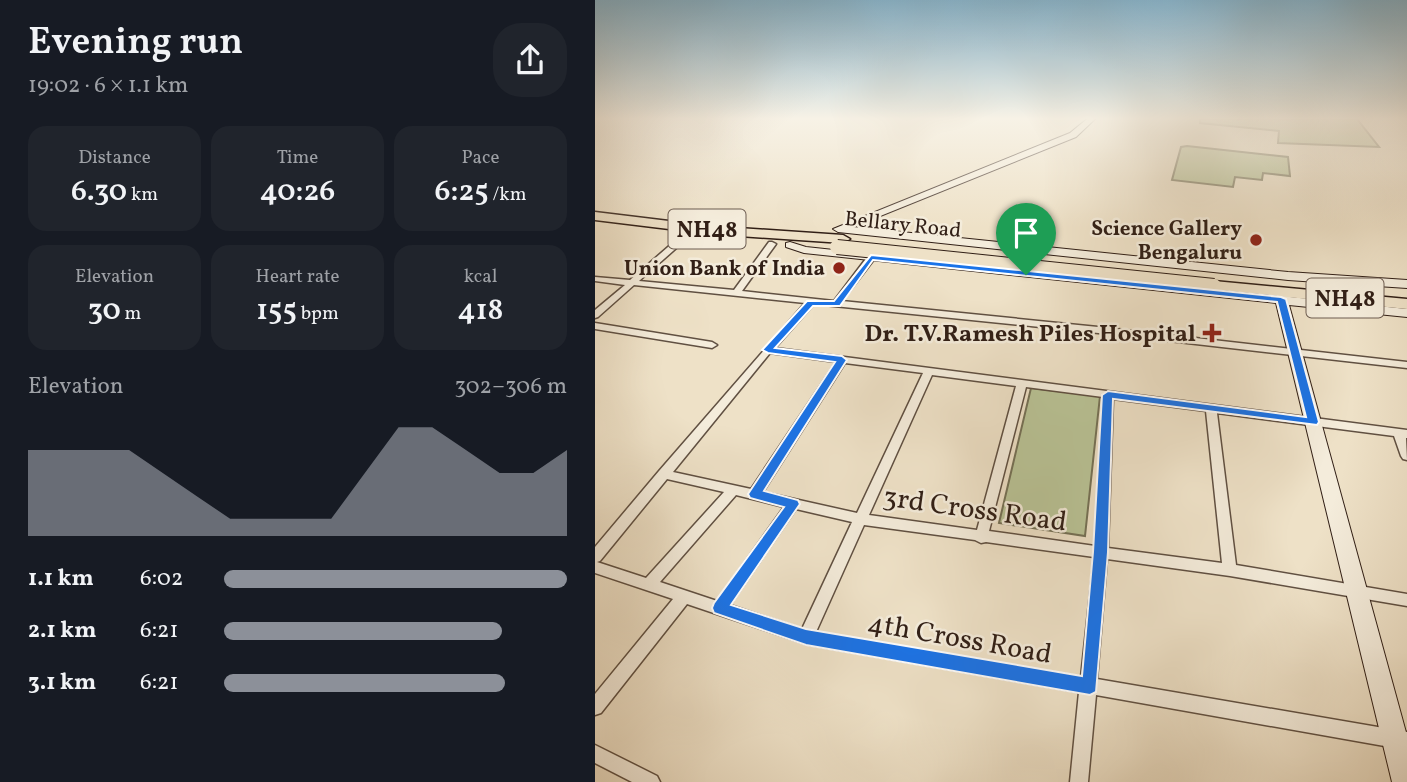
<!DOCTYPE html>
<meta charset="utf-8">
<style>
:root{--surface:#171b24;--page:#20242c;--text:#f1f3f6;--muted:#9ea1a6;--accent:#8c9099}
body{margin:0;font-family:Vollkorn,serif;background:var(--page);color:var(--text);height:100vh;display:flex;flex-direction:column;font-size:26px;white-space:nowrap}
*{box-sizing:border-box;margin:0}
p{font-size:23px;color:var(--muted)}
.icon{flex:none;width:38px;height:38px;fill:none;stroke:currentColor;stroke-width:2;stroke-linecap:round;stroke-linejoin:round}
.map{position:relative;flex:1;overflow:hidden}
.drawer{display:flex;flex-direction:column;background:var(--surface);width:595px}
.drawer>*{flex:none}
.pin{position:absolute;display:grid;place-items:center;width:60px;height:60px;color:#fff;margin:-72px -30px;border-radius:50% 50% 50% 0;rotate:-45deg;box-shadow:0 0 7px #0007}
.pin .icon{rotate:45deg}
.round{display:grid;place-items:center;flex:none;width:74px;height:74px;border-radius:28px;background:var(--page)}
.overview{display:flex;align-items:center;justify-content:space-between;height:119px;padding:0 28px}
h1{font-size:38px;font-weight:600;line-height:52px}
.stats{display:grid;grid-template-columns:repeat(3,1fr);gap:10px;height:119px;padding:7px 28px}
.stats div{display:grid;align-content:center;border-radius:18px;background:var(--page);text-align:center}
.stats b{font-size:30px;font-weight:600}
.stats small{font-size:19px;font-weight:400}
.stats p{font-size:19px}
.chart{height:196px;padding:14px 28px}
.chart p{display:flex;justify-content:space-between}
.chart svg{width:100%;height:126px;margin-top:7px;fill:var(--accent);opacity:.7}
ul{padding:0 28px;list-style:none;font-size:23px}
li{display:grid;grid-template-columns:112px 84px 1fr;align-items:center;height:52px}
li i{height:18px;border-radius:9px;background:var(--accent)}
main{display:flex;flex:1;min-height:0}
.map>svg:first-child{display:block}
.green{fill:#b9c396;stroke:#757156;stroke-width:2}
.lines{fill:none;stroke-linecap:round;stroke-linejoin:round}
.street-casing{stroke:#605042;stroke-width:3}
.secondary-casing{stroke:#311f16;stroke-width:2}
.highway-casing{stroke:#311f16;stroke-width:3}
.street{fill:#f4ecdb;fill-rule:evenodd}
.secondary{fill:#f4ecdb;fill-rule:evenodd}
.highway{fill:#eee1c7;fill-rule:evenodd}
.highway-bridge-casing{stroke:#311f16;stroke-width:16;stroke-linecap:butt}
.highway-bridge{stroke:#eee1c7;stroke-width:14}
.route{fill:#1a73e8;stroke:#fff;stroke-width:2;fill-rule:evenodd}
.poi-dot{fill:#8f2418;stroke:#f4ecdb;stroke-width:2.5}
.labels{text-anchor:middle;stroke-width:5;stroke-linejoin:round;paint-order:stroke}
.far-street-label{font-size:21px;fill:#311f16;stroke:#f4ecdb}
.far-poi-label{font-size:21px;font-weight:bold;fill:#311f16;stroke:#f4ecdb;text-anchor:end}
.shield{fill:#f4ecdb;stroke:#6c5c51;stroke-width:2}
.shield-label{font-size:23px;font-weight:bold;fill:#311f16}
.poi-label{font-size:24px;font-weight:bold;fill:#311f16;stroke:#f4ecdb;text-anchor:end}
.near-street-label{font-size:28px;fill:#311f16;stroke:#f4ecdb}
</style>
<main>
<section class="drawer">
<div class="overview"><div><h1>Evening run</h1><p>19:02 · 6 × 1.1 km</p></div><a class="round"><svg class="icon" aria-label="share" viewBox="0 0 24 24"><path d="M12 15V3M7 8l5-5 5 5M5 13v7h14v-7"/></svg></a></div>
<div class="stats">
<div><p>Distance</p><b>6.30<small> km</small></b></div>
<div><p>Time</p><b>40:26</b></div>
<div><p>Pace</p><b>6:25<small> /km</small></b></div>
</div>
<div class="stats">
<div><p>Elevation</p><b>30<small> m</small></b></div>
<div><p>Heart rate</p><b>155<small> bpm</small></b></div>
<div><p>kcal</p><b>418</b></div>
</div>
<div class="chart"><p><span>Elevation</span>302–306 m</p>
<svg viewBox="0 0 160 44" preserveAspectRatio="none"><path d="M0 44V14L10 14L20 14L30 14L40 22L50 30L60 38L70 38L80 38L90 38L100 22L110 6L120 6L130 14L140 22L150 22L160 14V44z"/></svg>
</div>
<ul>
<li><b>1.1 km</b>6:02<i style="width:100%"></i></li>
<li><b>2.1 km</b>6:21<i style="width:81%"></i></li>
<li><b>3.1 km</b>6:21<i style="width:82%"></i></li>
</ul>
</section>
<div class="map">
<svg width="812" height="782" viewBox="0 0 812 782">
<rect width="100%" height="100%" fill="#eee1c7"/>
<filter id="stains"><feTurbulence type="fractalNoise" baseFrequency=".00286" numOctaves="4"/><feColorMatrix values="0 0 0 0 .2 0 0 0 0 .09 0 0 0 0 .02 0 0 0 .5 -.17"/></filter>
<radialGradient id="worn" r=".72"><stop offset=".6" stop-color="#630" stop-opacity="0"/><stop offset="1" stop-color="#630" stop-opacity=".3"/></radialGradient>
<g class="green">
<path d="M605,119h157l22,28 -101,-4 1,-12 -79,-8z"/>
<path d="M592,146l101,11 2,19 -27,-3 -1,7 -27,-3 -2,10 -61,-7 9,-33z"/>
<path d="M436,388l69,8 -15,140 -86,-13z"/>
</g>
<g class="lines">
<g class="street-casing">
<g id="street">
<path d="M88,234l7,2 -51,45 95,9 35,-48h3l4,2 -34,47 92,10 34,-45h3l4,2 -33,43 266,27 299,34v6l-299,-34 -294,-30 -39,44 632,82v8h-1l1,22 -4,-1 -2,-3 -7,-20 -177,-23 19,152 171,29v12l-177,-30 -123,-17 -10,120 310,53v18l-311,-55 -8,87h-18l9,-90 -273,-48 -119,-40 -86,109 -6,2v-21l78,-95 -78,-26v-26l64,-76 146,-168 -171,-18 -36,32 -3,1v-8l30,-25 -30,-4v-4l35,3zM175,353l66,9 -85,127 -78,-17zM250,363l78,10 -66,140 -94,-21zM337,375l84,11 -39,144 -108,-15zM431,387l77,10 -8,149 -106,-15zM518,399l93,12 16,152 -114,-15zM72,479l57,13 -78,86 -49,-16 3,-1zM141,495l48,12 -67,94 -57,-19zM201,509l56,13 -50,107 -72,-24zM269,525l111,15 6,3 5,-1 108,15 -13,120 -265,-45z"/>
<path d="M0,323l117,19 5,3 -5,3 -117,-19z"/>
<path d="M0,745l62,31 3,6h-28l-37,-19z"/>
</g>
</g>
<g class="secondary-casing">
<g id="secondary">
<path d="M492,119h8l-19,18 -223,90 435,45 119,8v8l-119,-8 -450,-48 -5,-3 237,-96z"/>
<path d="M195,242l16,5 65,7 406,42 10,-7 6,4 -3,4 117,12v8l-118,-12 118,431v46h-15l-116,-479 -472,-50 -18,-6v-4z"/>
</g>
</g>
<g class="highway-casing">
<g id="highway">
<path d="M0,212l115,14 133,9 7,4 -7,4 -133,-9 -115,-14z"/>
<path d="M619,281l193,18v10l-198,-20 -3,-3z"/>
</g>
</g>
<use href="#street" class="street"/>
<use href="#secondary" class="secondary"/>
<use href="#highway" class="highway"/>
<g class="highway-bridge-casing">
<path id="highway-bridge" d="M242,247l377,39"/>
</g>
<use href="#highway-bridge" class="highway-bridge"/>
</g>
<linearGradient id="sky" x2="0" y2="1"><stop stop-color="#88b8d3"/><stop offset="0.52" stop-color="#f7f2e6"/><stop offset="1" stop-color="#f7f2e6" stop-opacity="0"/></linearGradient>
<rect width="812" height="228" fill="url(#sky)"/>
<path class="route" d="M276,255l410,42 5,2 33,123 -2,3 -204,-26 -5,153 -12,140 -6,3 -284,-50 -92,-32 -2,-5 2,-5 70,-96 -34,-9 -2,-4 87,-132 -67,-9 -6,-3 45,-49h27zM278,260l404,42 29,115 -198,-26 -6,4 -9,157 -11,124 -276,-47 -75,-24 69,-101 -2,-4 -34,-9 83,-131 -5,-4 -67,-8 38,-42h27z"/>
<g class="poi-dot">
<circle cx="661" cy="240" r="7"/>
<circle cx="244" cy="268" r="7"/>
<path d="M613.5 322.5h7v7h7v7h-7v7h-7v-7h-7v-7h7z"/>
</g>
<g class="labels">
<g class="far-street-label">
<text transform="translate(308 224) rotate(6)" y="7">Bellary Road</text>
</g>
<g class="far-poi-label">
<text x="647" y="235">Science Gallery<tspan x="647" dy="24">Bengaluru</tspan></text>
<text x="230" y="275">Union Bank of India</text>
</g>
<g class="shield">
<rect x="73.5" y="209.5" width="77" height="39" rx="5"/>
<rect x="711.5" y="278.5" width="77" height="39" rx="5"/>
</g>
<g class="shield-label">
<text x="112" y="237">NH48</text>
<text x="750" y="306">NH48</text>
</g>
<g class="poi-label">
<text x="601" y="341">Dr. T.V.Ramesh Piles Hospital</text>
</g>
<g class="near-street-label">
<text transform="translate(380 508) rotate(8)" y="10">3rd Cross Road</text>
<text transform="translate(365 637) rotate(10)" y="10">4th Cross Road</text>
</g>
</g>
<rect width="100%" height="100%" filter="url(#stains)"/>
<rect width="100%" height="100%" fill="url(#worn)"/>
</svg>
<div class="pin" style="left:431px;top:275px;background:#1e9e55"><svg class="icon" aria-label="arrive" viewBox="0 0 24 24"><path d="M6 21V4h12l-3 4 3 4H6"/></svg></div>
</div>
</main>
